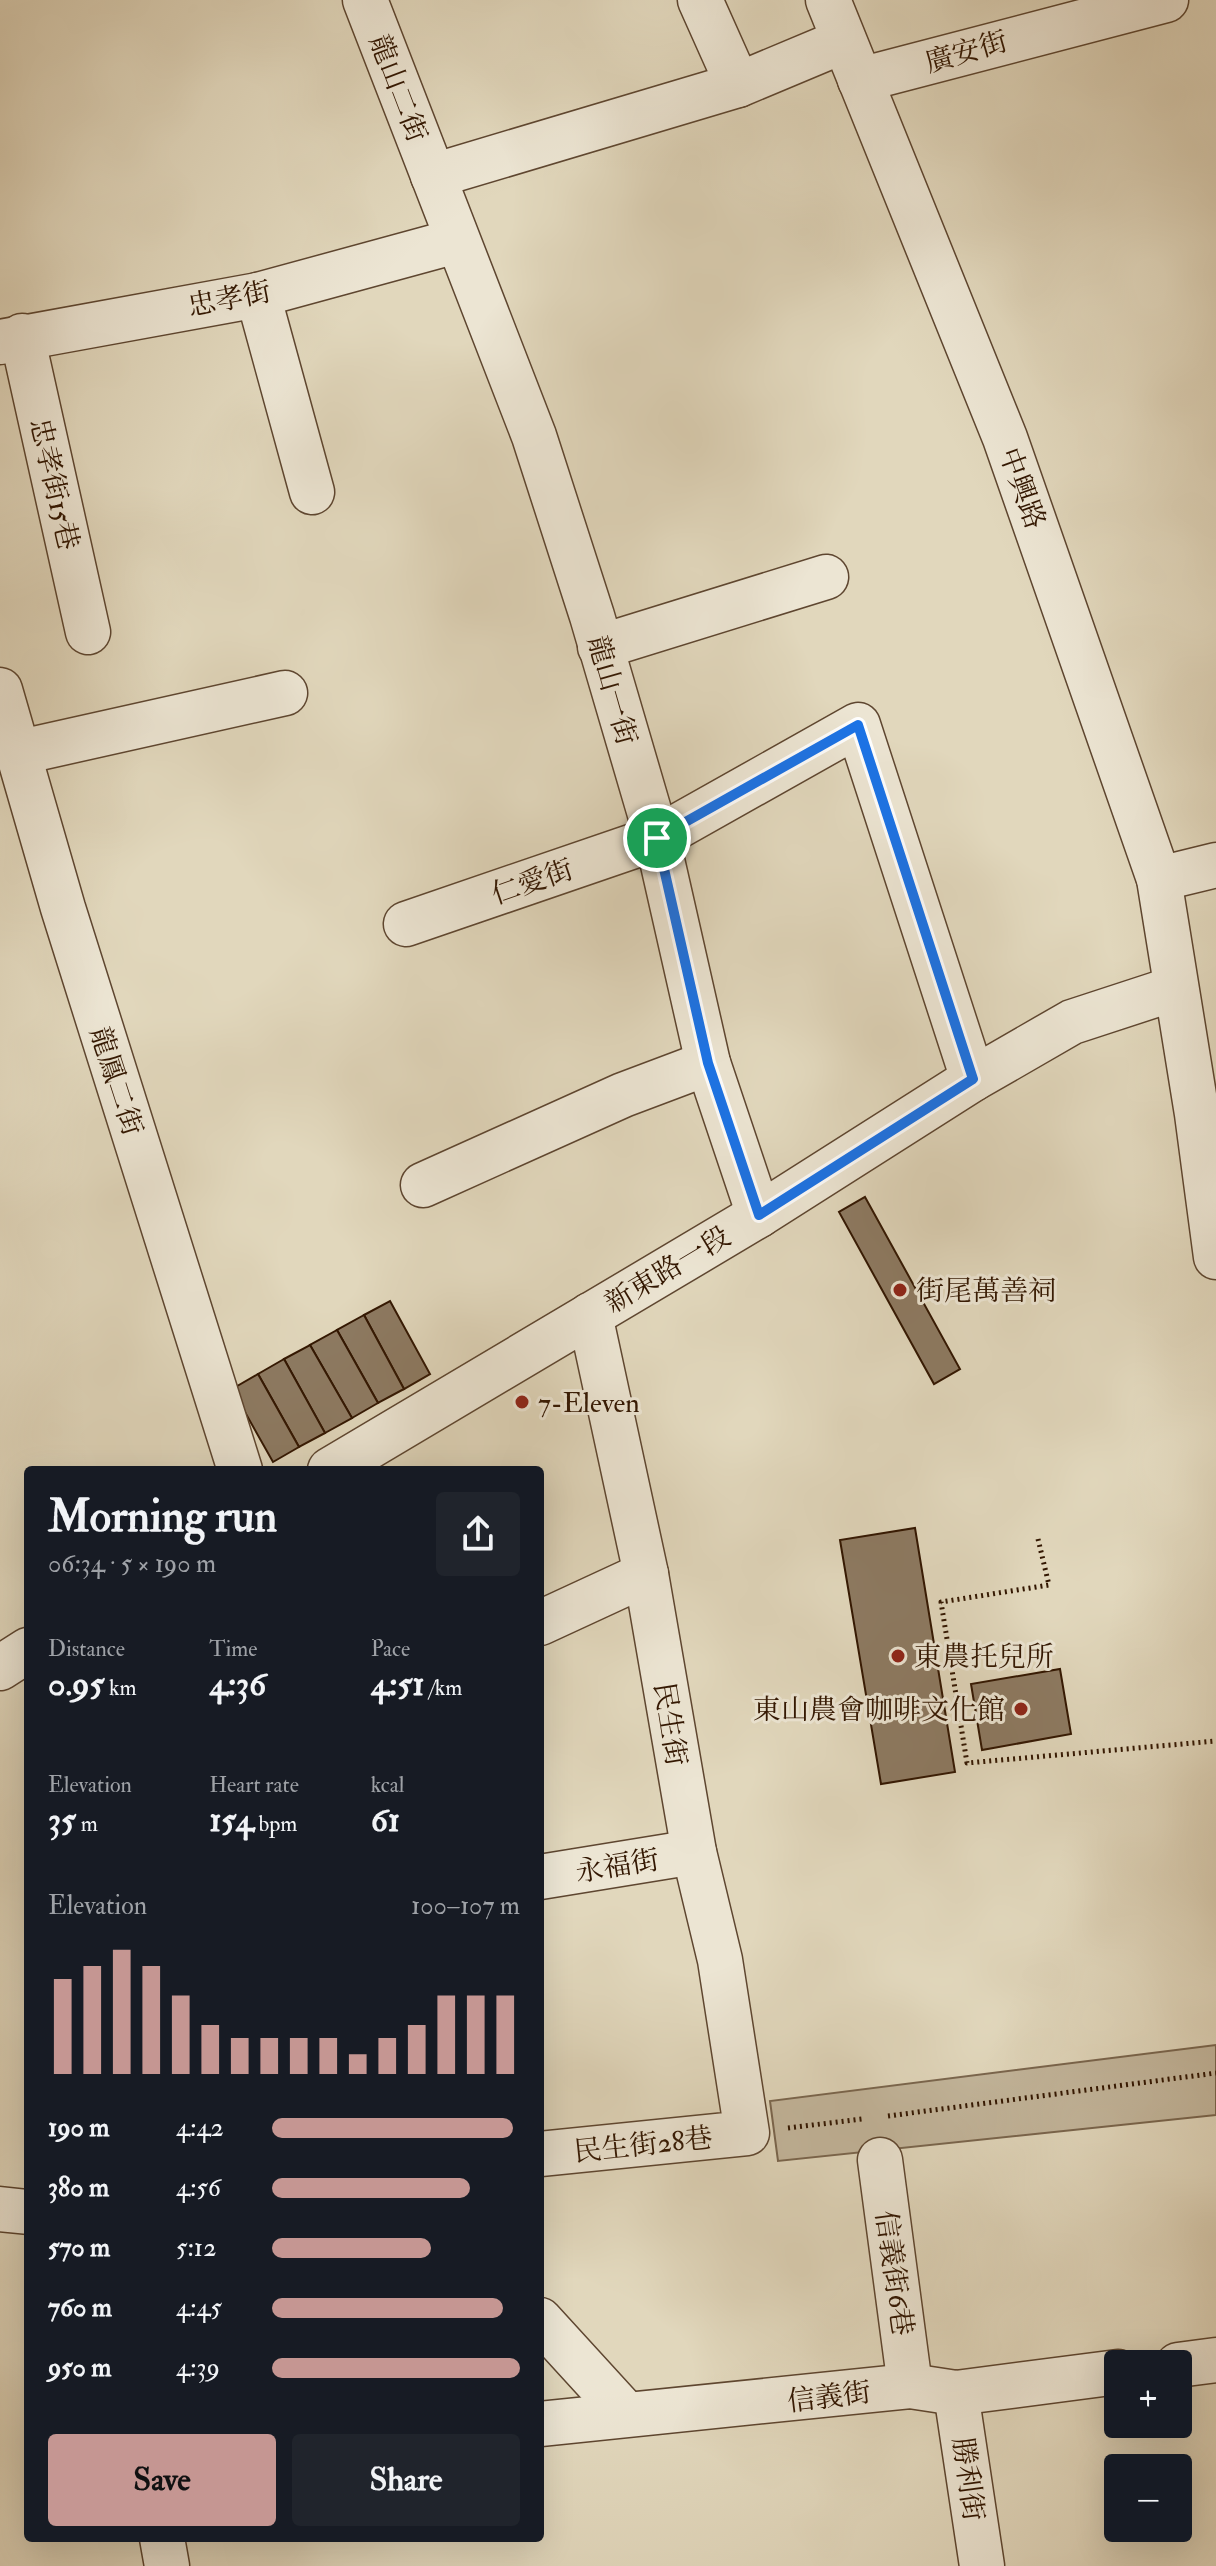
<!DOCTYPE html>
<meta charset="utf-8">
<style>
:root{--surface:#171b24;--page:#20242c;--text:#f1f3f6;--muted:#9ea1a6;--accent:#c59692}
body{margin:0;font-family:"IM FELL Double Pica","Noto Serif TC",serif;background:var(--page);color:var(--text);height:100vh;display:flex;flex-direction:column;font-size:30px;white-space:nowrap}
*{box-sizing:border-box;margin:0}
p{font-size:26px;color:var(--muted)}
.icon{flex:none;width:44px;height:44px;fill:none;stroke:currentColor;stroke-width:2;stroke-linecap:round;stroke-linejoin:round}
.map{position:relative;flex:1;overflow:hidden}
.drawer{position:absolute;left:24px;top:1466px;width:520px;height:1076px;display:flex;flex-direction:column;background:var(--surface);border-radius:8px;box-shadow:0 8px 32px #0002}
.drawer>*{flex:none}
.controls{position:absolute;left:1104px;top:2350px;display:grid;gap:16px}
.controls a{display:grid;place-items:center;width:88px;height:88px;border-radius:8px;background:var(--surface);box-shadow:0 8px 32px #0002;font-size:40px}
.pin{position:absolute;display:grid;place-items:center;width:68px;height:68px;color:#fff;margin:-34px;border:4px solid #fff;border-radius:50%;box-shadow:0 2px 8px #0007}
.round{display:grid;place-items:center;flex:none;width:84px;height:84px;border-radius:8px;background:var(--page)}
.head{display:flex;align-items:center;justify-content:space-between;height:136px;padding:0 24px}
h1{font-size:44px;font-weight:700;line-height:60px}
.stats{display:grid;grid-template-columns:repeat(3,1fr);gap:12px;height:136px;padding:8px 24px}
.stats div{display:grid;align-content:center}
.stats b{font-size:34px;font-weight:700}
.stats small{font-size:22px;font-weight:400}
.stats p{font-size:22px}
.chart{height:224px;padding:16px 24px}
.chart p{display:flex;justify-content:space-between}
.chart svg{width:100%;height:144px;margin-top:8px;stroke:var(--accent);stroke-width:6}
.cta{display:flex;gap:16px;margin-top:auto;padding:16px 24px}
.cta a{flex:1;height:92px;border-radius:8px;background:var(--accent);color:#111;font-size:32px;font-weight:700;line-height:92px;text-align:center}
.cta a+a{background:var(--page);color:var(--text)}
ul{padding:0 24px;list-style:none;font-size:26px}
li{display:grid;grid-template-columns:128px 96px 1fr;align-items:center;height:60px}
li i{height:20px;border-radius:10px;background:var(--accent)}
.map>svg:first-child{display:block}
.green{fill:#c3b69c;stroke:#7a664e;stroke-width:2}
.building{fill:#8d7a62;stroke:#321601;stroke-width:2}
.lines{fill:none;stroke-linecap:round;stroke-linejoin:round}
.minor-casing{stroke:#5e4630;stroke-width:47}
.path{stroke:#321601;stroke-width:5;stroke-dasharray:2 4;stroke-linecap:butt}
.minor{stroke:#ece5d3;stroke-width:44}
.route-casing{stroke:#fff;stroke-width:16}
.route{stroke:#1a73e8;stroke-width:10}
.poi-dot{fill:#8f2418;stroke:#ece5d3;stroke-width:3}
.labels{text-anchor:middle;stroke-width:6;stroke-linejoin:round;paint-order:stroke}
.street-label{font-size:28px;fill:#321601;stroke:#ece5d3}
.poi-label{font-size:28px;fill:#321601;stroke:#ece5d3;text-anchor:start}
</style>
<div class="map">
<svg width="1216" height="2566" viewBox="0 0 1216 2566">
<rect width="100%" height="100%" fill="#e1d7bc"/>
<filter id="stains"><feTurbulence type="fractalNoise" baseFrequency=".0025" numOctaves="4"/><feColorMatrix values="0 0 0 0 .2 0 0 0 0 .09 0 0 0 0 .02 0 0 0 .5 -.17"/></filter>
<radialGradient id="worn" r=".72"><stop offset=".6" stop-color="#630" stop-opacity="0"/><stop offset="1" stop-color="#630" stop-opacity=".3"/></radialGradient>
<path class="green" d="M1216,2045v70l-438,46 -8,-60z"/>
<g class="building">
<path d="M865,1197l95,172 -26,15 -95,-172z"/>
<path d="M390,1301l40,73 -26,15 -40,-74z"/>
<path d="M364,1315l40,74 -26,14 -41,-73z"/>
<path d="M337,1330l41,73 -26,15 -42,-73z"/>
<path d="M310,1345l42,73 -27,15 -41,-74z"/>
<path d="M284,1359l41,74 -26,14 -41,-73z"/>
<path d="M258,1374l41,73 -26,15 -41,-73z"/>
<path d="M915,1528l40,244 -74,12 -41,-244z"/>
<path d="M1060,1669l11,65 -89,16 -11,-66z"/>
</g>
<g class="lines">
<g class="minor-casing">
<g id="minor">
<path d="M365,0l169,436 58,180 65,222 51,225 51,152"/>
<path d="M700,0l38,85"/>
<path d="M828,0l177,438 154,441 38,235 19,143"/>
<path d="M860,80l306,-80"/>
<path d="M433,176l305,-91 105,-44"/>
<path d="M258,295l54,197"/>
<path d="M22,336l66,296"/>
<path d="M0,342l258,-47 198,-54"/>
<path d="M600,647l226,-70"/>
<path d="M0,690l63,218 177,562"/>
<path d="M21,752l264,-59"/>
<path d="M1159,879l57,-14"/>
<path d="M406,924l251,-86 201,-113 115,354"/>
<path d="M423,1185l200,-90 85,-32"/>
<path d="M330,1470l429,-255 214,-136 99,-57 104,-34"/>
<path d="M540,1623l106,-49"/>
<path d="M0,1668l28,-18"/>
<path d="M540,1877l154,-25"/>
<path d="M540,2154l207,-21 -27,-173 -26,-108 -48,-278 -56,-259"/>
<path d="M880,2160l30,226"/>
<path d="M0,2209l28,3"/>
<path d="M540,2320l85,93"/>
<path d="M1178,2365l38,-5"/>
<path d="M956,2393l26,173"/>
<path d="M540,2424l370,-38 46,7 162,-21"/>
<path d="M162,2538l5,28"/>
</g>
</g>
<g class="path">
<path d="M1038,1539l11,46 -108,17 26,161 249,-22"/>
<path d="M888,2116l328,-43"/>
<path d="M788,2128l74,-9"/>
</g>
<use href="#minor" class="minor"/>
</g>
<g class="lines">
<g class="route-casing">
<path id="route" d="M858,725l115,354 -214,136 -51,-152 -51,-225z"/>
</g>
<use href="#route" class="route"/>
</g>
<g class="poi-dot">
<circle cx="900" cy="1290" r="8"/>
<circle cx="522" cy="1402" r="8"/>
<circle cx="898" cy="1656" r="8"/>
<circle cx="1021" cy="1709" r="8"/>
</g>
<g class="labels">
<g class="street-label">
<text transform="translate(966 51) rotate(-16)" y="10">廣安街</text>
<text transform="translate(399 88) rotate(69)" y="10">龍山二街</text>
<text transform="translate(229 298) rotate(-11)" y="10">忠孝街</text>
<text transform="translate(55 484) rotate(77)" y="10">忠孝街15巷</text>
<text transform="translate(1023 488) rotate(70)" y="10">中興路</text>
<text transform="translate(613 690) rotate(74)" y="10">龍山一街</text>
<text transform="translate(532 881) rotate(-19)" y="10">仁愛街</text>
<text transform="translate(117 1081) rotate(72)" y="10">龍鳳二街</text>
<text transform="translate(667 1269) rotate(-31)" y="10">新東路一段</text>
<text transform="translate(671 1724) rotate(81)" y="10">民生街</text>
<text transform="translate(617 1865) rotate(-9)" y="10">永福街</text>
<text transform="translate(643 2144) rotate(-6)" y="10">民生街28巷</text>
<text transform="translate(895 2273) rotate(82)" y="10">信義街6巷</text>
<text transform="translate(829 2396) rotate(-7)" y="10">信義街</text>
<text transform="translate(969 2479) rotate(82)" y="10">勝利街</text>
</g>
<g class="poi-label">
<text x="916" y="1300">街尾萬善祠</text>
<text x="538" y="1412">7-Eleven</text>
<text x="914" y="1666">東農托兒所</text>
<text x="1005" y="1719" text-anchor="end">東山農會咖啡文化館</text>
</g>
</g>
<rect width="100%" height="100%" filter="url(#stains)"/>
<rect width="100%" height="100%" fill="url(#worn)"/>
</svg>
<div class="controls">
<a>+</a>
<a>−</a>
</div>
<div class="pin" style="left:657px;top:838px;background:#1e9e55"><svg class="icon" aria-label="arrive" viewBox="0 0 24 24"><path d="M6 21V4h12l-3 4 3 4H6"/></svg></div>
<section class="drawer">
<div class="head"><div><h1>Morning run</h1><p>06:34 · 5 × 190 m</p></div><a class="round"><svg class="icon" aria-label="share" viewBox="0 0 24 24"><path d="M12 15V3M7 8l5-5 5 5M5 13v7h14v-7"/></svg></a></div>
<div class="stats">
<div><p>Distance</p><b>0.95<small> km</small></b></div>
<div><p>Time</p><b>4:36</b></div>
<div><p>Pace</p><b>4:51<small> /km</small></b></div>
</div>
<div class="stats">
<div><p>Elevation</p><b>35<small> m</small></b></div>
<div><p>Heart rate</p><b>154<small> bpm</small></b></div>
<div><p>kcal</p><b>61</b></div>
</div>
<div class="chart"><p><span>Elevation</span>100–107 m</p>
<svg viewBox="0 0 160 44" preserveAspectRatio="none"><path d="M5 44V15M15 44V11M25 44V6M35 44V11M45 44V20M55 44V29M65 44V33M75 44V33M85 44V33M95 44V33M105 44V38M115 44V33M125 44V29M135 44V20M145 44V20M155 44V20"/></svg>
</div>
<ul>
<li><b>190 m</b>4:42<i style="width:97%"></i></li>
<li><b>380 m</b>4:56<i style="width:80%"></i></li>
<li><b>570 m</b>5:12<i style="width:64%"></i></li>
<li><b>760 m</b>4:45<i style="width:93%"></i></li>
<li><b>950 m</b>4:39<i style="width:100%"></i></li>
</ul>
<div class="cta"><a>Save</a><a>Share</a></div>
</section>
</div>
